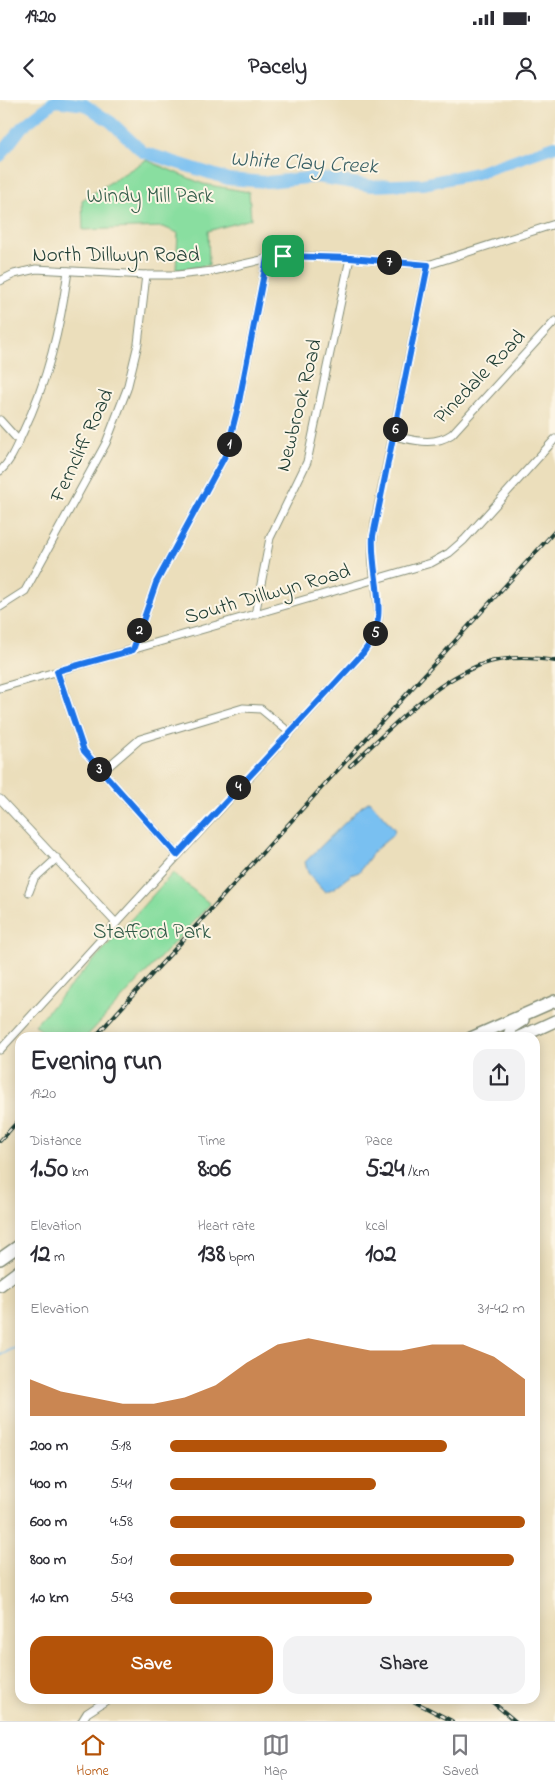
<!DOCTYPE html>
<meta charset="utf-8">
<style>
:root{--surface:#fff;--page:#f2f2f3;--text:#2b2b33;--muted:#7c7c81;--line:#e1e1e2;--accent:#b45309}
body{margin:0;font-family:"Indie Flower",sans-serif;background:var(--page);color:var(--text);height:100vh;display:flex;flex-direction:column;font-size:19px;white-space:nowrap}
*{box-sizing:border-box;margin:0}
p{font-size:16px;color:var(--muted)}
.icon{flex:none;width:28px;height:28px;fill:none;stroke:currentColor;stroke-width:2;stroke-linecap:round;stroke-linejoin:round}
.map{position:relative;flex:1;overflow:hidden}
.details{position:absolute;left:15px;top:932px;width:525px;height:672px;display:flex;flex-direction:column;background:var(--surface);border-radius:15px;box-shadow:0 2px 12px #0003}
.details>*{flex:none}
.pin{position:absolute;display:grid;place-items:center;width:42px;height:42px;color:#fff;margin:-21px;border-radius:10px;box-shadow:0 2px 8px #0006}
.km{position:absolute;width:25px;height:25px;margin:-12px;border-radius:50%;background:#222;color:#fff;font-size:14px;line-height:25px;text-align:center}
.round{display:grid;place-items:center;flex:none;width:52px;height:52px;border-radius:15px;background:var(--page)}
.summary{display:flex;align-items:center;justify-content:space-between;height:85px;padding:0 15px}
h1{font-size:28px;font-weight:700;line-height:38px}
.metrics{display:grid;grid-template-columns:repeat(3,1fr);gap:8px;height:85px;padding:5px 15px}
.metrics div{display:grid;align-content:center}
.metrics b{font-size:25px;font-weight:700}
.metrics small{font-size:14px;font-weight:400}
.metrics p{font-size:14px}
.chart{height:140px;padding:10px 15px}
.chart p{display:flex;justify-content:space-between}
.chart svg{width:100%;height:90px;margin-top:5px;fill:var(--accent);opacity:.7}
.button{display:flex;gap:10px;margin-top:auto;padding:10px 15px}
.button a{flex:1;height:58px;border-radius:15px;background:var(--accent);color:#fff;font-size:20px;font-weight:700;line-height:58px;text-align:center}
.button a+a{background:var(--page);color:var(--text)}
ul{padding:0 15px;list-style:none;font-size:16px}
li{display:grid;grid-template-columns:80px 60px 1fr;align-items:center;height:38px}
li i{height:12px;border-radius:6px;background:var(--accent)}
.status{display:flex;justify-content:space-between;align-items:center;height:35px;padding:0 25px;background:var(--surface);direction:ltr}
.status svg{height:14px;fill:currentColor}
header{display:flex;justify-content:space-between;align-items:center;height:65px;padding:0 15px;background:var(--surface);font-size:22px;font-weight:700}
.dock{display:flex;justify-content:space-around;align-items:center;height:70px;border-top:1px solid var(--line);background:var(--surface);font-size:14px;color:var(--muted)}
.dock a{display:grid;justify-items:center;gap:2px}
.dock .active{color:var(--accent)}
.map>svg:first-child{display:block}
.green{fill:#89dea0;stroke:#548e6a}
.water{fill:#79c0f1;stroke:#4c7e92}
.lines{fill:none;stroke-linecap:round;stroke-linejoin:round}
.stream{stroke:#79c0f1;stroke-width:2}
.river{stroke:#79c0f1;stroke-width:12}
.minor-casing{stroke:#858e78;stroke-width:9}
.primary-casing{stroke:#858e78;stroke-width:14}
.minor{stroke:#fff;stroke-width:7}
.primary{stroke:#fff;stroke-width:11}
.rail-casing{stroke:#1f3d34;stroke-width:4}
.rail{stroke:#fcf5e5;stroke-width:2;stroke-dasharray:5.5;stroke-linecap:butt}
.route-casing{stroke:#fff;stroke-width:10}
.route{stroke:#1a73e8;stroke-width:6}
.labels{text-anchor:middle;stroke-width:4;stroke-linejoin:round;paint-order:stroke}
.park-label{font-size:21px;fill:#345d4a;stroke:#fcf5e5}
.street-label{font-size:21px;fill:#1f3d34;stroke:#fcf5e5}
.water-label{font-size:22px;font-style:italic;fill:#365e63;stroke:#fcf5e5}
</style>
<div class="status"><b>19:20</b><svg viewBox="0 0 49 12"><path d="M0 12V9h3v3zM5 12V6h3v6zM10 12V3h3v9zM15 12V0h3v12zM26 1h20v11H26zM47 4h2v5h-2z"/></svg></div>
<header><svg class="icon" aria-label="back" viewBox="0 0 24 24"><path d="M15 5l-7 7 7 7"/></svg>Pacely<svg class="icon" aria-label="person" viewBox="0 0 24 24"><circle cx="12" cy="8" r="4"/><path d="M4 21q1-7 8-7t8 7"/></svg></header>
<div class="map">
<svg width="555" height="1621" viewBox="0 0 555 1621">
<rect width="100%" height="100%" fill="#fcf5e5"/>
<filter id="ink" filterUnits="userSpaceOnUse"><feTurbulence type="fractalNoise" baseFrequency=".02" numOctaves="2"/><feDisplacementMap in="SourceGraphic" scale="10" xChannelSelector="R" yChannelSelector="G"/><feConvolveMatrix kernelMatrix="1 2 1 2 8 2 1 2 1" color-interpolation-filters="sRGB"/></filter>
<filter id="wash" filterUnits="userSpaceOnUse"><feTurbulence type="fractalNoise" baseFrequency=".0096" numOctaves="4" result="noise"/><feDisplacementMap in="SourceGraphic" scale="20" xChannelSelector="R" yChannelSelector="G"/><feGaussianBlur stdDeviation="1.12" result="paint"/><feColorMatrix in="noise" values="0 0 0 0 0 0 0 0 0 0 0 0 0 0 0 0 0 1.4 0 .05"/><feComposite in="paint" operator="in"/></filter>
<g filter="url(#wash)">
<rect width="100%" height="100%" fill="#ebdebb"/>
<g class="green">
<path d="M146,60l57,24 46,8 2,27 -43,12 1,34 -33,5 2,-37 -15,-6 -80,3 -1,-30z"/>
<path d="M173,773l37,31 -124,133h-37l-14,-12z"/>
</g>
<path class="water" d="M370,701l25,29 -2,5 -18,15 -16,22 -8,3 -17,13 -9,4 -17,-19 -3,-11 57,-56z"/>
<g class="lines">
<path class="stream" d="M0,1255l20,-10"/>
<path class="river" d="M0,56l22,-29 33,-26 30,4 26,17 32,30 85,27 39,3 50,-5 55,9 51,-2 54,-11 78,-27"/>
</g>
</g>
<g filter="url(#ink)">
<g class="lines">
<g class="minor-casing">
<g id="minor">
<path d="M0,181l14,-7 22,-5 110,6h31l36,-4 70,-16 67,3 78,7 127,-41"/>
<path d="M0,320l19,21"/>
<path d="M393,336c21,4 40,11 59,-2l103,-113"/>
<path d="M0,371c11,-10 17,-26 23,-39 25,-52 37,-104 45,-161"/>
<path d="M0,507l25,-16 81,-148 21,-54 11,-45 8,-69"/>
<path d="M255,515l15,-77 37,-76 43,-204"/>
<path d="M133,550l23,-67 70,-129 12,-47 29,-149"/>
<path d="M57,571l27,80 93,104"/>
<path d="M0,588l431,-125 18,-10 15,-13 91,-101"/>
<path d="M102,672l38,-33 103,-31 18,1 28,23"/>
<path d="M0,699l116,124"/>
<path d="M29,792l5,-13 23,-21"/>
<path d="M0,950l363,-397c25,-32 13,-52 10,-88 -2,-14 0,-28 2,-43l53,-257"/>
<path d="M82,1621l5,-8 20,-13"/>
</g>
</g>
<g class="primary-casing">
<g id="primary">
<path d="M471,938l84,-37"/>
<path d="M508,938l4,-11 11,-7"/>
<path d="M518,938l37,-17"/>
<path d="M0,1159l20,-14"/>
<path d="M0,1185l20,-15"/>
</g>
</g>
<use href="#minor" class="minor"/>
<use href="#primary" class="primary"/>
<g class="rail-casing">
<g id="rail">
<path d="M350,666c38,-35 84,-85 133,-102 24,-8 48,-7 72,-3"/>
<path d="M94,938l461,-507"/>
<path d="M0,1041l20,-22"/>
<path d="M411,1600l41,21"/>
<path d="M490,1600l25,21"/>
</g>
</g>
<use href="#rail" class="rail"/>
</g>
</g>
<g class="lines" filter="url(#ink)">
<g class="route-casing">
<path id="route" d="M283,156l67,2 78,7 -55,271c-3,43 20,80 -10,117l-186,202 -93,-104 -27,-80 76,-21 23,-67 70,-129 12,-47 29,-149z"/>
</g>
<use href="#route" class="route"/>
</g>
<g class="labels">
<g class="park-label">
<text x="150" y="102">Windy Mill Park</text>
<text x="152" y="838">Stafford Park</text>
</g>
<g class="street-label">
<text x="116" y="161">North Dillwyn Road</text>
<text transform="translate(479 276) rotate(-46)" y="7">Pinedale Road</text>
<text transform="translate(298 305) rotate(-76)" y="7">Newbrook Road</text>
<text transform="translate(81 345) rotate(-65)" y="7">Ferncliff Road</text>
<text transform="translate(267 493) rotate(-16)" y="7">South Dillwyn Road</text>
</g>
<g class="water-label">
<text transform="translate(304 61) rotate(3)" y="8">White Clay Creek</text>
</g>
</g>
</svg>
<div class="pin" style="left:283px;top:156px;background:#1e9e55"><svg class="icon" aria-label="arrive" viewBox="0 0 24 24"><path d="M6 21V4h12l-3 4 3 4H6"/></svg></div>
<b class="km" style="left:229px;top:344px">1</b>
<b class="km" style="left:139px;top:530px">2</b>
<b class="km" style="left:99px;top:669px">3</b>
<b class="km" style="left:238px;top:687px">4</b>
<b class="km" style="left:375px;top:533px">5</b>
<b class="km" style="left:395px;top:329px">6</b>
<b class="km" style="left:389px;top:162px">7</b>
<section class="details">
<div class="summary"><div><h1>Evening run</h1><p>19:20</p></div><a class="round"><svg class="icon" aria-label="share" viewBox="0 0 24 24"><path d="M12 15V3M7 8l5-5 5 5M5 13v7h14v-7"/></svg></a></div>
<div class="metrics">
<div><p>Distance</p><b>1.50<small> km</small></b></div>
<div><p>Time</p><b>8:06</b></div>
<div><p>Pace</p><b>5:24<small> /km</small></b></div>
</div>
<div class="metrics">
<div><p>Elevation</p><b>12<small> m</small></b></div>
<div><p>Heart rate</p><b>138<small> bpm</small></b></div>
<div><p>kcal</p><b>102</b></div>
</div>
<div class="chart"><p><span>Elevation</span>31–42 m</p>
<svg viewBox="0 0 160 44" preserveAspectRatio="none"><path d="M0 44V26L10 32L20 35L30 38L40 38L50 35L60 29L70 18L80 9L90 6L100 9L110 12L120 12L130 9L140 9L150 15L160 26V44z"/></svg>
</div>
<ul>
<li><b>200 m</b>5:18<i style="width:78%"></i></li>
<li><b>400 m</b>5:41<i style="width:58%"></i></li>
<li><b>600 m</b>4:58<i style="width:100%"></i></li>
<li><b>800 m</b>5:01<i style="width:97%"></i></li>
<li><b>1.0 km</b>5:43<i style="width:57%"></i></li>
</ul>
<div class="button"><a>Save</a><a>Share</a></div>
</section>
</div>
<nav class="dock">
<a class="active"><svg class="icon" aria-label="home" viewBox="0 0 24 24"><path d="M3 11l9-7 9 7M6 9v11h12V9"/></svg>Home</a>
<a><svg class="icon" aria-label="map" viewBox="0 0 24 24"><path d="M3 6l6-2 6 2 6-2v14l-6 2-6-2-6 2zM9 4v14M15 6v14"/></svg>Map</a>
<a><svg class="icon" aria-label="saved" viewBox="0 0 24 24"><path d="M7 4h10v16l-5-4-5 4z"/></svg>Saved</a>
</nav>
